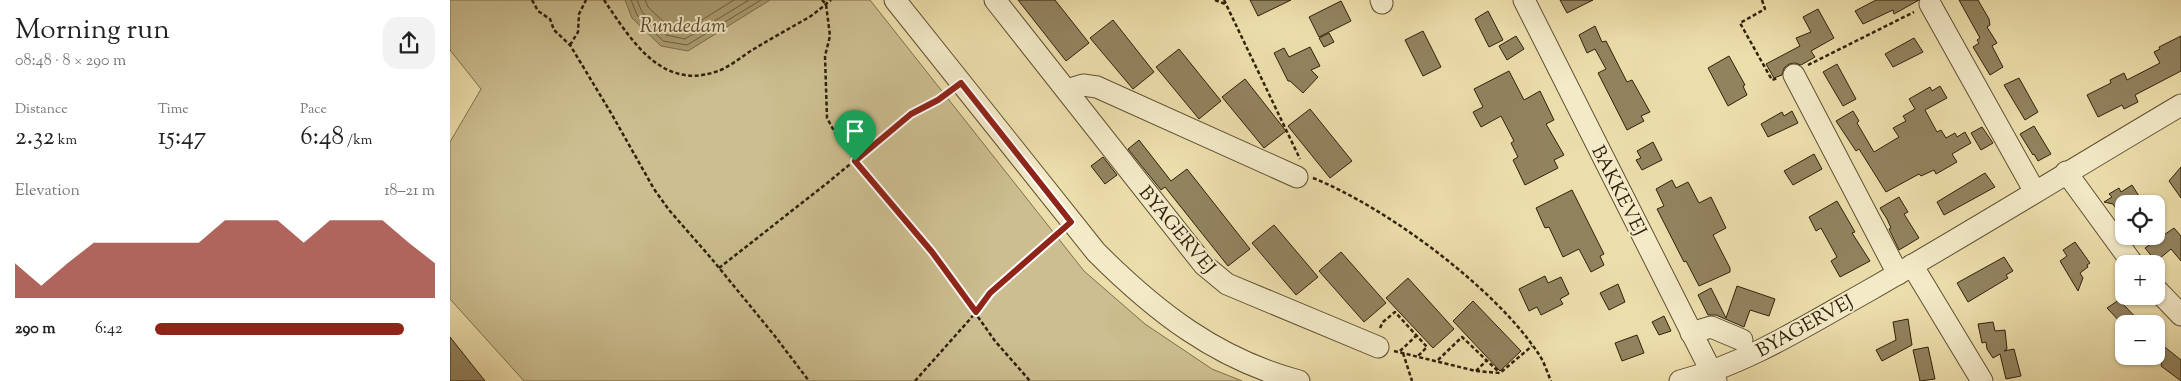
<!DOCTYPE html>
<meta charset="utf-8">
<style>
:root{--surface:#fff;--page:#f2f2f2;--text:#222;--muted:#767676;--accent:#8f2418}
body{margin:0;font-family:"Sorts Mill Goudy",serif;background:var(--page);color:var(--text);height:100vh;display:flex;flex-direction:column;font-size:19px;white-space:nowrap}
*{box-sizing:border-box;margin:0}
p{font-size:16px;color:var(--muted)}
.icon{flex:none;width:28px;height:28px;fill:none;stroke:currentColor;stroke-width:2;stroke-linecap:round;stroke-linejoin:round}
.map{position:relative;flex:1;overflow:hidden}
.details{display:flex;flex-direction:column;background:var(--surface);width:450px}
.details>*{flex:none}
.controls{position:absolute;left:1665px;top:195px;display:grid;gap:10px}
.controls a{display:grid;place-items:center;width:50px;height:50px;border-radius:10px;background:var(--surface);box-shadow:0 1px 4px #0004;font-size:25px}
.pin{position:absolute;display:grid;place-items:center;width:42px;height:42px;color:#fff;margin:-51px -21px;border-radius:50% 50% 50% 0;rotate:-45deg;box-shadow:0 0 5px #0007}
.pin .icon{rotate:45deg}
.round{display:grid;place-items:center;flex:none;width:52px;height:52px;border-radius:15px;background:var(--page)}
.head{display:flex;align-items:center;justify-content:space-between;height:85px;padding:0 15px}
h1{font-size:28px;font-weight:600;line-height:38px}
.metrics{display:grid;grid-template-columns:repeat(3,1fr);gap:8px;height:85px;padding:5px 15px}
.metrics div{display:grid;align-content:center}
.metrics b{font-size:25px;font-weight:600}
.metrics small{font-size:14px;font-weight:400}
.metrics p{font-size:14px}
.chart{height:140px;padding:10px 15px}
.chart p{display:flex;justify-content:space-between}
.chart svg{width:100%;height:90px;margin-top:5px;fill:var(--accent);opacity:.7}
ul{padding:0 15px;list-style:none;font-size:16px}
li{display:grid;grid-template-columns:80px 60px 1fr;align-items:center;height:38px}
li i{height:12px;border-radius:6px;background:var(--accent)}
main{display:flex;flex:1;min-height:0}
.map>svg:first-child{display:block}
.green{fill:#ccbe90;stroke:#7e704e}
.water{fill:#ac9e75;stroke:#7b6c4b}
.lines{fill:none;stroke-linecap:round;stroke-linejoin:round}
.shore{stroke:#6e6040;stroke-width:1}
.building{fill:#92835f;stroke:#31210c}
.minor-casing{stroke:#605034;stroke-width:23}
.path{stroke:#31210c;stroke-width:2.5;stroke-dasharray:4 2.5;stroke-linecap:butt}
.minor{stroke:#f3eac8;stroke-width:21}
.route-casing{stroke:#fff;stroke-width:10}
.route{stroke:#8f2418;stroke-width:6}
.labels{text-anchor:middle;stroke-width:4;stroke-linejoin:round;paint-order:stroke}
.street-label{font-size:19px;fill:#31210c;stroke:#f3eac8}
.water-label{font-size:20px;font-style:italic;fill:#5c4d31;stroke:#f3eac8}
</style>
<main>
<section class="details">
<div class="head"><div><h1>Morning run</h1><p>08:48 · 8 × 290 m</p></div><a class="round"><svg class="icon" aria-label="share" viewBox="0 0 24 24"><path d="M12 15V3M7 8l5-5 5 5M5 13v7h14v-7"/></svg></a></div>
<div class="metrics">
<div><p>Distance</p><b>2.32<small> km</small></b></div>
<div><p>Time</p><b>15:47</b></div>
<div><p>Pace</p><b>6:48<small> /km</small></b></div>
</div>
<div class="chart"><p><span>Elevation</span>18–21 m</p>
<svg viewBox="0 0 160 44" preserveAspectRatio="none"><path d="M0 44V27L10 38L20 27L30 17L40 17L50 17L60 17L70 17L80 6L90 6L100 6L110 17L120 6L130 6L140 6L150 17L160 27V44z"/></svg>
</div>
<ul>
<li><b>290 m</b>6:42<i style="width:89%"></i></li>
</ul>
</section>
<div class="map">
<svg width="1731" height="381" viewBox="0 0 1731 381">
<rect width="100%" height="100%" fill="#ecdeab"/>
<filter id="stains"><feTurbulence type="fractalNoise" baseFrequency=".004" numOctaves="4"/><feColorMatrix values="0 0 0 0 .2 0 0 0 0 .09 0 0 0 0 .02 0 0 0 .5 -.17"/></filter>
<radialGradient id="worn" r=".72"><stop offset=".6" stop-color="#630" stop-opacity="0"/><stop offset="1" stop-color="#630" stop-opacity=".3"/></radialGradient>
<path class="green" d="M0,0h420l214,271 61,53 67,45 30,12h-718l-74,-82v-157l31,-53 -31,-39z"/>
<path class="water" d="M175,0h145l-82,51 -27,-5 -29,-28z"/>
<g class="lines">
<g class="shore">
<path d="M181,0l6,15 26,26 24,4 74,-45"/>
<path d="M187,0l5,12 24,23 19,4 64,-39"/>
<path d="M195,0l3,7 22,21 14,3 50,-31"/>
</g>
</g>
<g class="building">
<path d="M568,0h37l34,43 -23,18z"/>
<path d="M800,0h41l-33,16z"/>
<path d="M1110,0h33l-26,13z"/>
<path d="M1426,0h43l-25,14 -1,-4 -30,14 -8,-13z"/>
<path d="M1509,0h19l11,19 1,6 -3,2 10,16 -5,3 11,21 -13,8 -17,-28 6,-4 -2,-3 3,-2z"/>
<path d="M891,1l10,20 -32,16 -10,-20z"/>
<path d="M1368,9l16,29 -23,13 4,6 -14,8 -6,-2 -6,1 -5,4 -2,7 -8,3 -8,-14 34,-18 -4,-8 15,-6 -8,-15z"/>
<path d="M1038,11l15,29 -14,7 -14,-28z"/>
<path d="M663,20l41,52 -21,17 -43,-51z"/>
<path d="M1145,26l7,16 4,-1 21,41 5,-2 18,32 -9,4 3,5 -17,9 -29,-57 8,-4 -11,-20 -8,4 -8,-18z"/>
<path d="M973,31l18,36 -18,9 -18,-36z"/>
<path d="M879,33l5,9 -10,5 -5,-9z"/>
<path d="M1066,36l8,13 -17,11 -8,-14z"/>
<path d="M1731,36v35l-46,24 3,7 -14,7 -2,-4 -24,12 -11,-22 24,-12 -1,-3 14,-7 3,7 33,-17 -6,-11 6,-3 -1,-2z"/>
<path d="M1464,38l9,14 -30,15 -8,-13z"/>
<path d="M860,47l10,19 -9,4 7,7 -15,16 -13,-12h-2l-14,-28 10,-5 5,9z"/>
<path d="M729,49l42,52 -22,18 -43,-52z"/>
<path d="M1279,56l16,29 -2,1 4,9 -19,11 -20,-38z"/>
<path d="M1387,64l19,35 -13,7 -20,-34z"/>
<path d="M1059,71l15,29 16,-9 14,29 -8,4 18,31 -10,5 4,8 -33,17 -12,-25 5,-3 -7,-14 3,-2 -13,-25 -20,11 -8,-15 10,-5 -9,-18z"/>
<path d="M1569,78l19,34 -13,8 -21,-35z"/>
<path d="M795,79l41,52 -22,17 -42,-51z"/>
<path d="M1490,86l7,12 -22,12 12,22 4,-2 5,8 9,-5 2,4 8,-5 6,11 -19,11 5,8 -21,12 -2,-4 -13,6 -2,-2 -33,18 -27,-43 -3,2 -20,-30 17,-10 6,10 -2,2 17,29 25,-15 -6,-9 13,-7 -3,-5 12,-7 -6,-10 21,-12 2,4z"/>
<path d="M860,109l42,52 -22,17 -42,-52z"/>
<path d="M1342,111l6,12 -30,14 -7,-13 21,-12 2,4z"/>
<path d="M1584,126l17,28 -13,7 -4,-7 -1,1 -13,-21z"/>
<path d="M1532,127l11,16 -12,7 -10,-17z"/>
<path d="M689,140l32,41 16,-12 63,80 -22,17 -63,-79 -4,3 -33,-41z"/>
<path d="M1203,142l9,18 -20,10 -6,-10 5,-2 -4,-7z"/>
<path d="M1364,154l8,15 -29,16 -9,-14z"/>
<path d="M653,157l14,18 -12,9 -14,-18z"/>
<path d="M1731,167v31l-12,-17z"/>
<path d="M1535,173l10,14 -51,28 -7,-13z"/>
<path d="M1222,180l4,8 12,-6 11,21 12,-6 15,31 -13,7 17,33v4l-31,14 -13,-25 -2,1 -27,-53 7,-3 -8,-17z"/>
<path d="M1682,185l12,19h-20v16l-11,-16 -9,-2 8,-5 -3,-3 10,-6 2,4z"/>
<path d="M1122,190l32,64 -4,2 4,9 -13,7 -12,-23 -16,8 -14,-30 -4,1 -9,-20z"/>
<path d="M1449,197l9,15 -4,2 15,24 -20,12 -10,-21 2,-1 -4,-9 -7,-11z"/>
<path d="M1387,201l18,31 -3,1 18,28 -30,16 -9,-16 6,-4 -16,-29 -5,3 -7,-14z"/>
<path d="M824,225l44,52 -22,18 -44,-52z"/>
<path d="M1724,228l7,8v25l-10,-12 -12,10 -2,-2 -3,2 -9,-11z"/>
<path d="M1625,242l15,21 -3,2 1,2 -8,6 3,5 -5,13 -18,-30 7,-5 -4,-6z"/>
<path d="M891,252l45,51 -22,19 -45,-51z"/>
<path d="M1554,257l9,14 -7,4 2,3 -40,24 -11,-19z"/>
<path d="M1095,276l3,7 13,-6 8,17 -9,5 3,5 -22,11 -4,-8 -8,4 -10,-22z"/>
<path d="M958,278l46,51 -21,19 -47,-50z"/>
<path d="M1168,284l7,18 -16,8 -9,-17z"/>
<path d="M1287,286l38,13 -6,17 -19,-6 -6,17 -28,-12h-8l-10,-20 13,-7 15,30z"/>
<path d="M1669,300l3,3 20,21h-20l-15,-16z"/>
<path d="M1023,301l48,50 -21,20 -47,-50z"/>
<path d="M1214,316l7,15 -12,4 -7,-13z"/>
<path d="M1458,319l4,26 -30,16 -6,-11 20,-10 -3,-18z"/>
<path d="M1543,322l2,9 10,-1 2,19 -3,2 10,-2 7,27 -15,3 -6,-25 -7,4 -6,-9 -1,-7 -4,1 -4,-19z"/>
<path d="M1187,335l7,18 -22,8 -7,-18z"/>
<path d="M0,337l35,44h-35z"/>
<path d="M1706,340l25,20v21l-20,-15 1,-2 -6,-6z"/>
<path d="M1478,347l7,32 -15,2 -7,-31z"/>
</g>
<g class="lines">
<g class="minor-casing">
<g id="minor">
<path d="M445,0l201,252c59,59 120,107 203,129"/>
<path d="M545,0l209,265 23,19 151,63"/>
<path d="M931,0l1,3"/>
<path d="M1074,0l192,381"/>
<path d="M1480,4l105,188"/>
<path d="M1344,75l104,199"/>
<path d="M617,90l16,-5 14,2 200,90"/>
<path d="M1616,172l67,92"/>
<path d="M1462,265l70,116"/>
<path d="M1706,289l25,26"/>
<path d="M1241,333l20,-6 31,13"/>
<path d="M1230,381c68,-18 127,-56 188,-90 105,-60 208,-124 313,-186"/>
</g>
</g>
<g class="path">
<path d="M82,0l6,11 12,8 4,11 16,15 41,68 43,76 15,21 42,48 63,77 35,46"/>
<path d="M154,0c26,38 56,90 111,72 14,-4 27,-16 39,-23 16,-10 33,-19 50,-29 10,-5 18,-13 27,-20"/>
<path d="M372,0l4,4 4,32 -5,20 2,62 12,22 93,112 63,89 35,40"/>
<path d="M765,0l10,4"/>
<path d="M774,0l76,159"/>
<path d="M1312,0l3,9 -25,14 32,57 6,-2"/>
<path d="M120,45l8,-13 1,-18 7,-14"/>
<path d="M1358,65l106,-53"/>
<path d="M863,178c73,29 182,110 225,175 6,8 9,19 13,28"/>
<path d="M269,268l107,-84 85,-70 27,-13 10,-8"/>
<path d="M930,328l3,-6 12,-10 32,35 -9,9"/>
<path d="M944,351l82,20 24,2 32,-27"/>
<path d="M950,351l17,-16"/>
<path d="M953,353l9,28"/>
<path d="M988,360l24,-23 37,35"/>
<path d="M1026,371l11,-11"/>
<path d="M465,381l56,-63 19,-25 69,-61"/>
</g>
<use href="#minor" class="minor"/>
</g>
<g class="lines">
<g class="route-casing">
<path id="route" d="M511,83l110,139 -81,71 -14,19 -44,-60 -77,-91 56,-47 27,-14z"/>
</g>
<use href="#route" class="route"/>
</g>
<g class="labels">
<g class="street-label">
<text transform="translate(1170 190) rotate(63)" y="7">BAKKEVEJ</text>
<text transform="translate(728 229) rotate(50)" y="7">BYAGERVEJ</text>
<text transform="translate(1354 325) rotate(-29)" y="7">BYAGERVEJ</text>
</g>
<g class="water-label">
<text x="233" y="32">Rundedam</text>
</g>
</g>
<rect width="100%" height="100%" filter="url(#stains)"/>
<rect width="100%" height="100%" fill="url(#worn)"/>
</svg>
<div class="controls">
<a><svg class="icon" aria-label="locate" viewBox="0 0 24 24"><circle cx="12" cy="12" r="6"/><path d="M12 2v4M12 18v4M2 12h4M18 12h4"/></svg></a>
<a>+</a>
<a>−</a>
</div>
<div class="pin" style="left:405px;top:161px;background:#1e9e55"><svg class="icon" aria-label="arrive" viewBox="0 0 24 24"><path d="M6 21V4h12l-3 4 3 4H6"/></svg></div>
</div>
</main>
